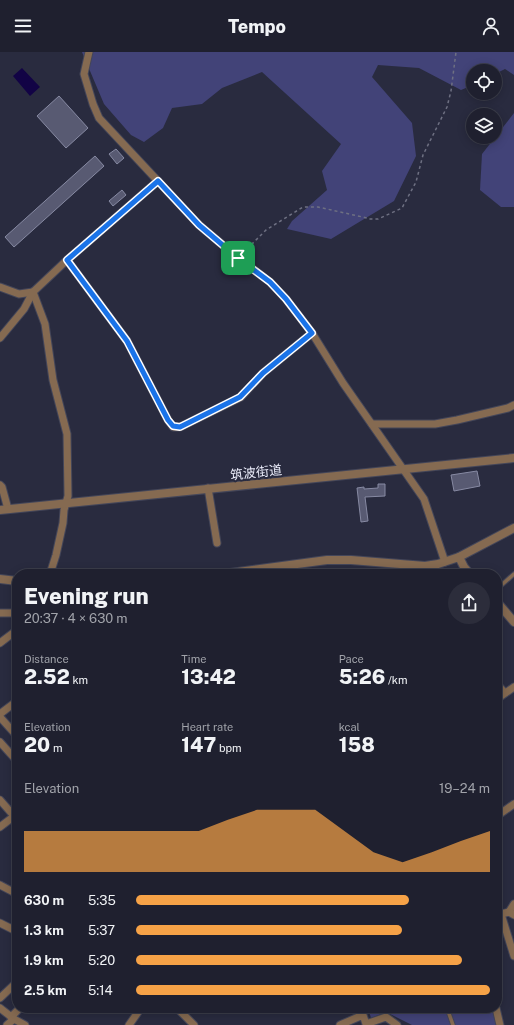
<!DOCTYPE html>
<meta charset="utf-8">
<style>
:root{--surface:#1f202f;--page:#2c2d3b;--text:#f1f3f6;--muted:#a1a3aa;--line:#3c3e4b;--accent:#f6a247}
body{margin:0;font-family:"Public Sans","Noto Sans JP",sans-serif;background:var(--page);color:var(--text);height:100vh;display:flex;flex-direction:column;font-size:15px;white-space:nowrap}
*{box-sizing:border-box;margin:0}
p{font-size:13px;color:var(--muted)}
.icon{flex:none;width:22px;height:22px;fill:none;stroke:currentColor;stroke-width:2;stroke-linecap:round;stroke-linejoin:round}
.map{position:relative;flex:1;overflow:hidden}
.panel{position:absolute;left:12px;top:517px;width:490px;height:444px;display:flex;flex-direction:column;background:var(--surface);border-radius:16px;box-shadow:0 2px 10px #0003,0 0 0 1px var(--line)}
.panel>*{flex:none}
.controls{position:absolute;left:466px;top:12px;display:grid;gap:8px}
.controls a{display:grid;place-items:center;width:36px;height:36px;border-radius:50%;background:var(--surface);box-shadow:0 2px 10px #0003,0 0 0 1px var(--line);font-size:20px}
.pin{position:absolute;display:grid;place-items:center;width:34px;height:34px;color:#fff;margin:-17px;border-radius:8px;box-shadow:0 2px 6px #0006}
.round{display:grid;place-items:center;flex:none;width:42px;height:42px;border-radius:21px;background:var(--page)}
.summary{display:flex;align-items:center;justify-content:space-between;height:68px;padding:0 12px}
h1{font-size:22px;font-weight:800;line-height:30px}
.metrics{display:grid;grid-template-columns:repeat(3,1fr);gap:6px;height:68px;padding:4px 12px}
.metrics div{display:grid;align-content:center}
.metrics b{font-size:20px;font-weight:800}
.metrics small{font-size:11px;font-weight:400}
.metrics p{font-size:11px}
.chart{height:112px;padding:8px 12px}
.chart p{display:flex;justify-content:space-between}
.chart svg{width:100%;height:72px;margin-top:4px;fill:var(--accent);opacity:.7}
ul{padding:0 12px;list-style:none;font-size:13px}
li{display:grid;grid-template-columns:64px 48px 1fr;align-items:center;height:30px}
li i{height:10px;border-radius:5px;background:var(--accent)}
header{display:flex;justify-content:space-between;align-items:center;height:52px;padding:0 12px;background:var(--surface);font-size:18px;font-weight:800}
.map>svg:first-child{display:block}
.green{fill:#424378}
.water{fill:#120345}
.building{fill:#585a72;stroke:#878aa3}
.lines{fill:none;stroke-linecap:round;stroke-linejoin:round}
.service-casing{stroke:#444659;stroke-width:5.5}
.minor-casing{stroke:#444659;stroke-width:9}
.tertiary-casing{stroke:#444659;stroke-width:10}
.path{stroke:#6e7082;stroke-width:1.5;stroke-dasharray:3 3;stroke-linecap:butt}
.service{stroke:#856a51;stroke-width:3.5}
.minor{stroke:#856a51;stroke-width:7}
.tertiary{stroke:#856a51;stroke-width:8}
.route-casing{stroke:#fff;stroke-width:8}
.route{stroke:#1a73e8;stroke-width:5}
.labels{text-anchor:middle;stroke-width:4;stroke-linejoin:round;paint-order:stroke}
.street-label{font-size:13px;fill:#eaecfa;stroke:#292b3f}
</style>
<header><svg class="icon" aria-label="menu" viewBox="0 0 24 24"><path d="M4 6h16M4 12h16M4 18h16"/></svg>Tempo<svg class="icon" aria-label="person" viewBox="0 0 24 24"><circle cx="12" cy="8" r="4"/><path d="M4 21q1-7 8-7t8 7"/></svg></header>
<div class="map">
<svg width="514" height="973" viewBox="0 0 514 973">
<rect width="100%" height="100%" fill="#292b3f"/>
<g class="green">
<path d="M82,0h432v23l-9,-6 -10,5v-3h-22v14l-12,5 -42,-22 -41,-3 -6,12 40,46 4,33 -22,45 -63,38 -44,-10 5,-8 35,-31 -5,-19 19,-27 -79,-72 -40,16 -20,16 -30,4 -9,20 -19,14 -13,-7 -27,-31z"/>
<path d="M514,61v94h-13l-21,-17 2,-36z"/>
<path d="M368,956h125l4,17h-85l-26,-13 -15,6z"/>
</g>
<path class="water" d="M22,16l18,19 -10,9 -17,-20z"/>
<g class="building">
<path d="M59,44l29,32 -22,20 -29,-32z"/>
<path d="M116,97l8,9 -7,6 -8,-10z"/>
<path d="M95,104l9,10 -90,81 -9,-10z"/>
<path d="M122,138l4,5 -13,11 -4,-5z"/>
<path d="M477,419l3,15 -26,5 -3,-16z"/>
<path d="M378,432h7v12l-20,1 3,24 -7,1 -4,-34 7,-1v2l14,-1z"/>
</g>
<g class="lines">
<g class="service-casing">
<g id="service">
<path d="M497,537l17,-15"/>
<path d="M447,956l6,17"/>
</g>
</g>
<g class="minor-casing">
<g id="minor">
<path d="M89,0l-5,22 9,30 6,14 100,107 38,32 33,25 16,17 26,34 31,50 81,116 21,63"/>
<path d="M67,208l60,81 41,79 5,7h7l61,-30 22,-24 49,-40"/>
<path d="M0,235l19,7 14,-2"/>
<path d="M33,240l12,32 8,56 14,54 1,62 -4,14 -1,13 -7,32 -6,19"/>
<path d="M0,286l24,-29 9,-17 34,-32 91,-79"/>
<path d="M372,372h63l22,-4 51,-12 6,-3"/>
<path d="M0,433l2,2 6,22"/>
<path d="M208,436l9,55"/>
<path d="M0,561h17"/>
<path d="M0,591l17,-13"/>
<path d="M497,632l8,9"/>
<path d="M497,647l17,-12"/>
<path d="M0,662l17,-13"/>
<path d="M0,665l17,19"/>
<path d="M0,690l17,19"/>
<path d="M0,748l14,16"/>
<path d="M497,764l17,-12"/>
<path d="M0,775l17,-13"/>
<path d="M0,833l17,9"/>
<path d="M509,860l5,-8"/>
<path d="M514,863l-5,-3 -8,2 13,42"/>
<path d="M0,871l14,7"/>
<path d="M0,946l17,-16"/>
<path d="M0,956l14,11 11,6"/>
<path d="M177,956l17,17"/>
<path d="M496,956l4,17"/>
<path d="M11,965l9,-9"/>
<path d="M7,973l7,-6"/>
<path d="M129,973l12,-17"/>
<path d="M340,973l23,-10 3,9 20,-7 11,8"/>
</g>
</g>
<g class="tertiary-casing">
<g id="tertiary">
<path d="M0,458l514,-52"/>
<path d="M459,505l5,10 6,7"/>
<path d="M223,522l104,-14h24l74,6 13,-2 21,-7 55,-29"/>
<path d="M0,527l17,2"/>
<path d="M497,550l17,20"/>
</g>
</g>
<path class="path" d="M243,201l23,-23 37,-23h15l49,11 2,1h9l24,-11 14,-26 7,-27 24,-48 4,-16 5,-39"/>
<use href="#service" class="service"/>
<use href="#minor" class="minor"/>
<use href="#tertiary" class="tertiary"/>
</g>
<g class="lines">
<g class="route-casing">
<path id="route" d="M158,129l41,44 39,33 32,24 16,17 26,34 -49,40 -23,24 -60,30 -7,-1 -5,-6 -41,-79 -60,-81z"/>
</g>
<use href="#route" class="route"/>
</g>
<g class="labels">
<g class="street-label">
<text transform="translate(256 420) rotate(-6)" y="5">筑波街道</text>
</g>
</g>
</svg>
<div class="controls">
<a><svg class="icon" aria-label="locate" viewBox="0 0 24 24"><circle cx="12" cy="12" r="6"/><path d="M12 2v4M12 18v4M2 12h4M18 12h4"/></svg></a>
<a><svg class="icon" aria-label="layers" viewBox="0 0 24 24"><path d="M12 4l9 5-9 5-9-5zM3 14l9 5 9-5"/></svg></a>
</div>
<div class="pin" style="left:238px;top:206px;background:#1e9e55"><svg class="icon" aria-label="arrive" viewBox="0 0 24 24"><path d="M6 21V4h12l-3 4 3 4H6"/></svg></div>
<section class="panel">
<div class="summary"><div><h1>Evening run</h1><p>20:37 · 4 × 630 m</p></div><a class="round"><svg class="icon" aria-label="share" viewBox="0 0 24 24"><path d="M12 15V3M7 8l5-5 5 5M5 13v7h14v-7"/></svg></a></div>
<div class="metrics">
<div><p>Distance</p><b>2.52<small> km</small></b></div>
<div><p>Time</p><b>13:42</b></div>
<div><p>Pace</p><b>5:26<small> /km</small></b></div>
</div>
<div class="metrics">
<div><p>Elevation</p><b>20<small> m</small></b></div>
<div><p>Heart rate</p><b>147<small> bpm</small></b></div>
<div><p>kcal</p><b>158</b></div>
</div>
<div class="chart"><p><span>Elevation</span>19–24 m</p>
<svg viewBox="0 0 160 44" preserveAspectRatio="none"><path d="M0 44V19L10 19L20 19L30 19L40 19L50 19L60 19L70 12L80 6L90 6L100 6L110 19L120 32L130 38L140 32L150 25L160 19V44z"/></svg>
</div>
<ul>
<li><b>630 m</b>5:35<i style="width:77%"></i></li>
<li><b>1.3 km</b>5:37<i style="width:75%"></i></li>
<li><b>1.9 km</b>5:20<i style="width:92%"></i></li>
<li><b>2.5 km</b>5:14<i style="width:100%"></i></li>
</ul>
</section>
</div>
